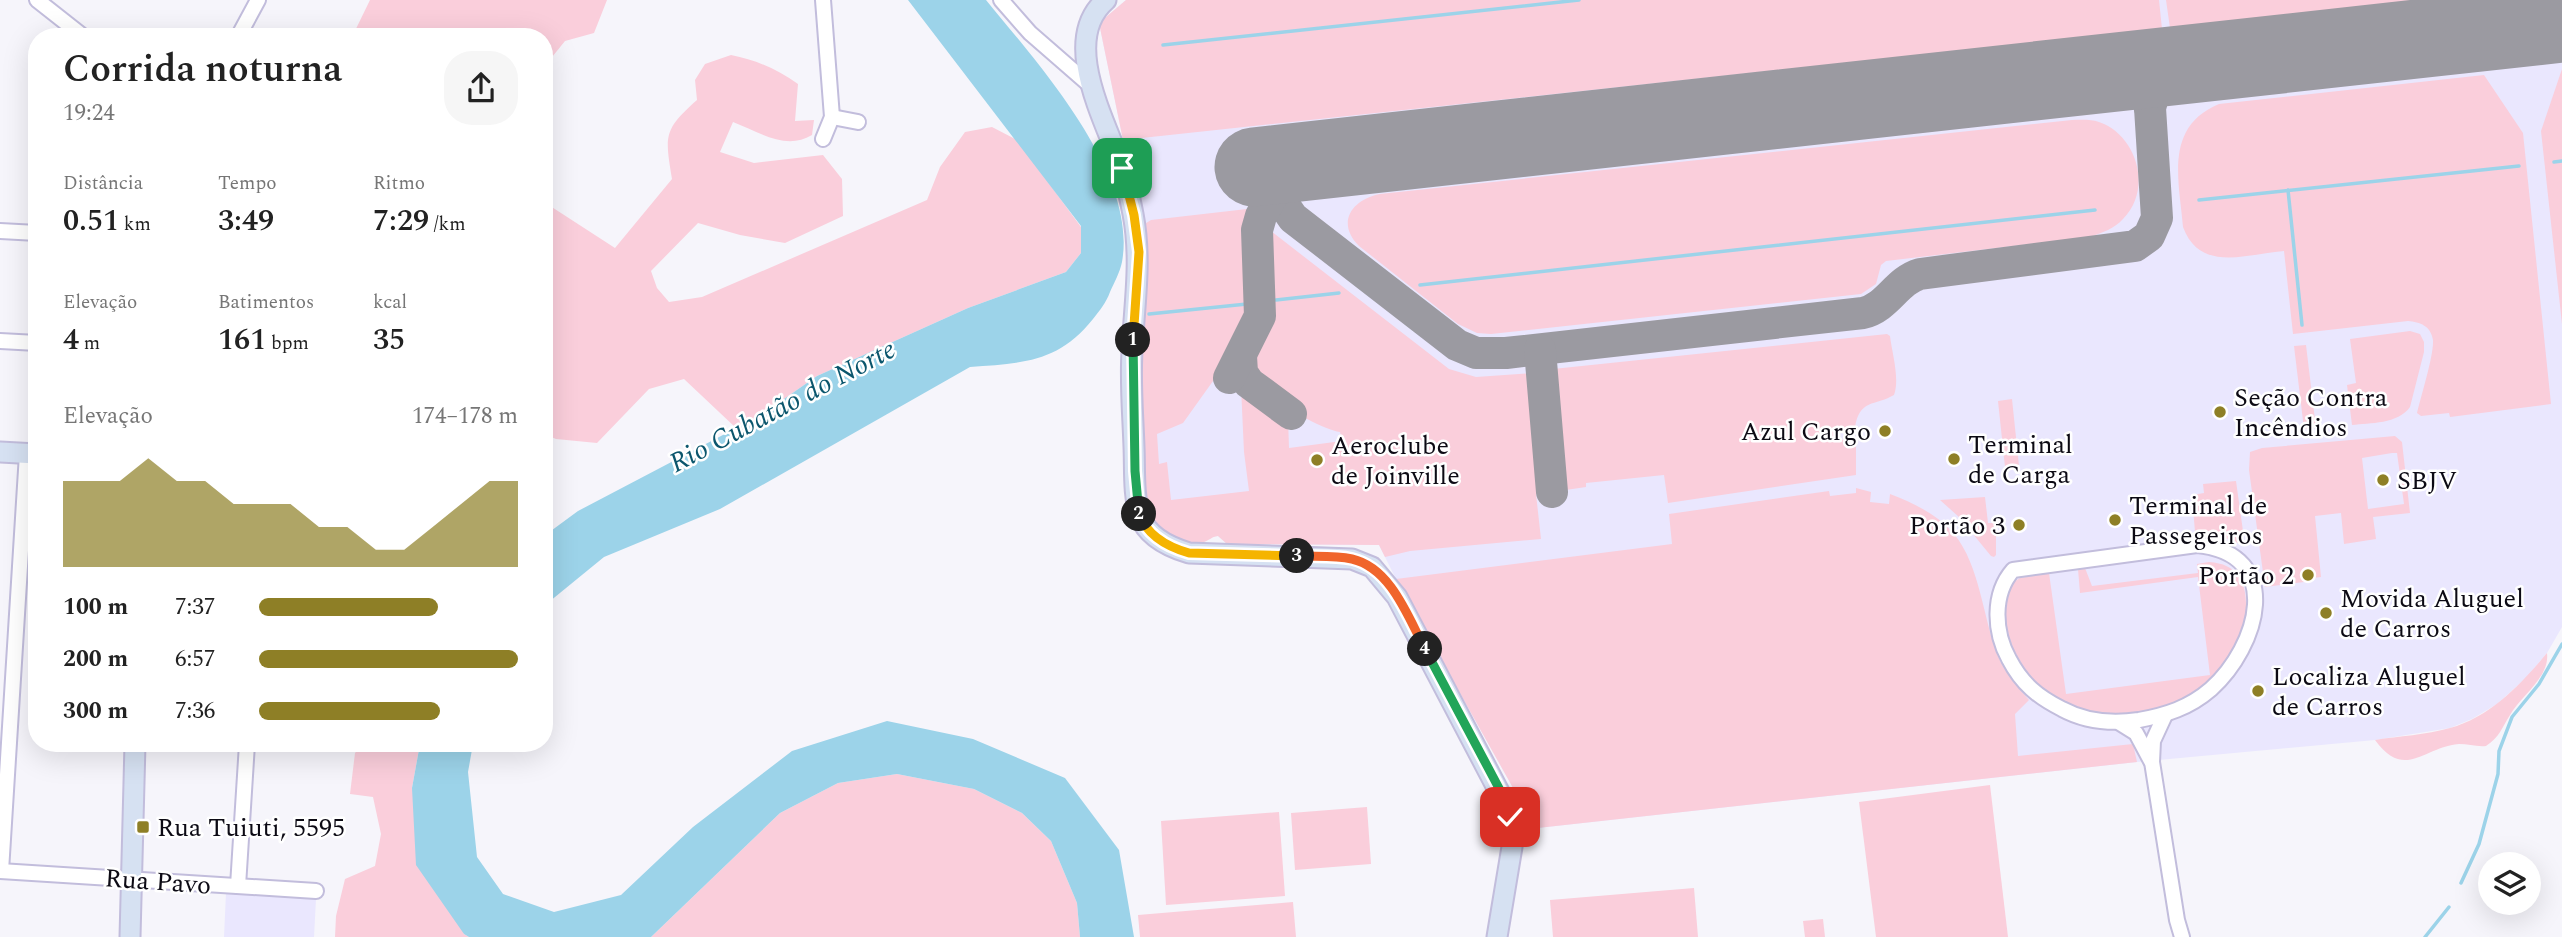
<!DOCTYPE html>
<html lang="pt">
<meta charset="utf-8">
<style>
:root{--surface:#fff;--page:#f6f6f6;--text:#222;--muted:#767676;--accent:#8e7f26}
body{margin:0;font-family:Spectral,serif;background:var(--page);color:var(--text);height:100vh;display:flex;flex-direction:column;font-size:26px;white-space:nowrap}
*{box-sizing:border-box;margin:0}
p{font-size:23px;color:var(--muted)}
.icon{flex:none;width:38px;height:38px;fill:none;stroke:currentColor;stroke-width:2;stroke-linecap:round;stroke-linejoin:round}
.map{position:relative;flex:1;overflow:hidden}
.sheet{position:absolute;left:28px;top:28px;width:525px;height:724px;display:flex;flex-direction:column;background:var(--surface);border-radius:28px;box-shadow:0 7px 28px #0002}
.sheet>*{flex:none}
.buttons{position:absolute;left:2478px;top:852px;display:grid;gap:14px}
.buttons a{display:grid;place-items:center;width:63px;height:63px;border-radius:50%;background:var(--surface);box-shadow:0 7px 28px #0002;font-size:35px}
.pin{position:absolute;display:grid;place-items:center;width:60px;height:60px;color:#fff;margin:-30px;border-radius:14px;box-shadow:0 4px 10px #0006}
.km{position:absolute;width:35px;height:35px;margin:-18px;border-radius:50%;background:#222;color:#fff;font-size:19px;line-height:35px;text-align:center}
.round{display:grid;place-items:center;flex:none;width:74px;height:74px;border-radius:28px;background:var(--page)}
.headline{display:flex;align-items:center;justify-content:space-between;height:119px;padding:0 35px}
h1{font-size:38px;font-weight:600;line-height:52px}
.stats{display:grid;grid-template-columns:repeat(3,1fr);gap:10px;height:119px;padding:7px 35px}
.stats div{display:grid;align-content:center}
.stats b{font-size:30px;font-weight:600}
.stats small{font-size:19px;font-weight:400}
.stats p{font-size:19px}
.chart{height:196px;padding:14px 35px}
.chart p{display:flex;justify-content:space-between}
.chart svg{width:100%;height:126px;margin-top:7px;fill:var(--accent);opacity:.7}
ul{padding:0 35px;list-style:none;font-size:23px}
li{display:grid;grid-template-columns:112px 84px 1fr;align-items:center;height:52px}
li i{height:18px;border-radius:9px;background:var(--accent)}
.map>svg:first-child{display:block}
.built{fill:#eae7fe}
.green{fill:#facedb;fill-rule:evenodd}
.water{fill:#9cd3e9}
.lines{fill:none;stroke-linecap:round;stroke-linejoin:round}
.stream{stroke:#9cd3e9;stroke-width:3.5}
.taxiway{stroke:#9b9aa1;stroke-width:32}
.runway{stroke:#9b9aa1;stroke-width:79}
.street-casing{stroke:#c2bddc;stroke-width:18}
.secondary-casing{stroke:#c2bddc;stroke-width:23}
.street{stroke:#fff;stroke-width:14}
.secondary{stroke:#d6e1f2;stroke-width:19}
.split-1-casing{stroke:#fff;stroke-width:14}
.split-2-casing{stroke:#fff;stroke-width:14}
.split-3-casing{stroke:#fff;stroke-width:14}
.split-4-casing{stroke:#fff;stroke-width:14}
.split-5-casing{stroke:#fff;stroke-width:14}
.split-1{stroke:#f5b400;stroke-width:9}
.split-2{stroke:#22a559;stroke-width:9}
.split-3{stroke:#f5b400;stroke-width:9}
.split-4{stroke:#f0652b;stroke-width:9}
.split-5{stroke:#22a559;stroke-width:9}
.poi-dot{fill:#8e7f26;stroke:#fff;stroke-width:2.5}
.labels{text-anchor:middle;stroke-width:5;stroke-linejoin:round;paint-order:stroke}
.poi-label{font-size:26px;fill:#0c0a14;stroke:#fff;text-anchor:start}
.street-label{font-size:26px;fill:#0c0a14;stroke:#fff}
.water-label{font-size:28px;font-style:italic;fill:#0b566d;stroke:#fff}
</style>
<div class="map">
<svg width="2562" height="937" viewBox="0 0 2562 937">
<rect width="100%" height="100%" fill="#f6f5fb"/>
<g class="built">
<path d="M1126,0h1436v627l-15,26 -21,25 -29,26 -25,15 -22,9 -75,12 -238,22 -617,68 -3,-35 -121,-216 -17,-34 -152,-1 -9,-8 -9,1 -5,5h-14l-44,-38 -21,-355 -26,-126z"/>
<path d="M226,893l90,6 -2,38h-90z"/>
</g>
<g class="green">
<path d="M370,0h237l-13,33 -29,8 -21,26v-30h-192z"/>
<path d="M1126,0h1033l3,29 -1039,111 -24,-117z"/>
<path d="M2166,0h260l-256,28z"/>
<path d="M731,55c25,5 46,14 67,29l-3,37 19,-1 -2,15c-26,16 -53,-3 -79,-13l-13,30 34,11 69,-8 19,24 1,37 -58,27 -45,-8 -42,-12 -47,48 6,17 12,14 33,-5 225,-97 13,-33 25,-35 27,-5 25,13 64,87v26l-15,19 -98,36 -151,68 -56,39 -25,13 -52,-49 -35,10 -52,54 -41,-4 -12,-5v-232l71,46 57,-69c-7,-43 -9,-49 25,-79l-2,-20 10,-16z"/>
<path d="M2562,69v255l-21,-193z"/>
<path d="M2484,75l39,58 28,271 -101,13 -1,-4 -28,3 -4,-3c4,-17 17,-58 16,-73 -2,-14 -13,-18 -25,-19l-115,13 -9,-83c-38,3 -84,22 -101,-24 -4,-47 -19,-100 36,-123z"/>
<path d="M2072,120c9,0 18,-1 27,2 38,13 54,67 24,97 -9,10 -20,13 -33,18l-204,24 -5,4 -5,19 -15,10 -370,40 -14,-1 -19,-9 -99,-78c-23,-23 -8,-46 21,-52z"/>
<path d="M1247,209l5,96 -3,20 -21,35 -45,63 -26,11 2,30 8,-2 4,38 78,-9 -5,-39 -3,-65 47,31 1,30 53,-7 -2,-9c-23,-4 -91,-42 -91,-69 0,-14 18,-33 20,-55 2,-21 -8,-63 -2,-80l182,141 27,8 57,-4 13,119 -10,2 5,45 -131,12 -25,6 -6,-12 -152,-1 -9,-8c-7,1 -8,4 -14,6 -16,6 -45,-8 -53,-21 -8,-16 -6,-36 -7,-53 -6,-81 -3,-162 -1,-243l8,-5z"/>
<path d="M2410,331l10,3 4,8v10l-14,55c-12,17 -40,16 -58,18l-5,-40 9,-2 -6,-44z"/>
<path d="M1887,334l3,2c2,17 10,43 4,59 -19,11 -35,4 -39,33l-17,1 1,11 17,-1v36l-188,28 -4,-28 -78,8v4l-27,4 -10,-116 4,-6z"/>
<path d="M2306,345l10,83 -12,1 -10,-83z"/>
<path d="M2012,399l7,67 -14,1 -7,-66z"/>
<path d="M2395,436l7,6 8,71 -37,4 3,22 -32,5 -3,-31 -26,3 6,61 -8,1 -1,-7 -9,1 1,10 -39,5 -16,-117 1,-18 12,-4zM2392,453h5l7,51 -36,5 -6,-51z"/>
<path d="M2236,481l7,50 -1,11 -5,1 -28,-12 -14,1 -3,-37 12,-2 -1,-9z"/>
<path d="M1856,488l15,4 -1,10 19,2 1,-10c24,9 48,21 64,40 26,31 29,85 44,122 6,16 20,31 31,44l-14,14 3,42 115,-12 4,18 -617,68 -3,-35 -121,-216 276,-35 -3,-30 160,-23 1,5 26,-3z"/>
<path d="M1985,497l3,26h8v32l-2,2 -3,-1 -32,-39 -19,-17z"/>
<path d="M2209,562c30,2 38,21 37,48 0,7 0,15 -2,21 -9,23 -29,49 -50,62 -21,14 -46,19 -71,22 -32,4 -70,-10 -90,-36 -23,-27 -34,-59 -24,-94l11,-7 29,-5 17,121 144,-19 -12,-98 -118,16 -2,-24 7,-1 7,18 106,-13 -1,-9z"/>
<path d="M2547,653c3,24 -26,43 -37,62 -8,12 -10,22 -24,31 -9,1 -18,-2 -27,-2 -36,3 -54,37 -84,-4 24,-4 51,-5 75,-12 40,-11 71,-44 97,-75z"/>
<path d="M363,744h57l-8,44 52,146 5,3h-134l1,-21 9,-37 30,-13 6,-32 -8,-37 -23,-3 5,-41z"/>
<path d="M897,774l77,15 48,24 29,28 26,62 3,34h-429l129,-124 58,-30z"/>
<path d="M1990,785l18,152h-132l-17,-135z"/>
<path d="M1367,807l4,57 -76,6 -4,-57z"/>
<path d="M1279,812l6,84 -119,9 -5,-84z"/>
<path d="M1694,888l4,49h-145l-3,-37z"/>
<path d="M1293,902l3,35h-156l-2,-22z"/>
<path d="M1823,919l2,18h-20l-2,-16z"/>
</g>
<g class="water">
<path d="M908,0h78c52,64 152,173 136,262 -2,10 -8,21 -12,30 -4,11 -10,18 -17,27 -35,44 -71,44 -123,48l-250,142 -116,48 -60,49v-70l34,-25 183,-96 56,-39 151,-68 98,-36 15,-19v-27z"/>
<path d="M887,721l86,18 92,39 54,72 15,87h-54l-3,-34 -26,-62 -29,-28 -48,-24 -77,-15 -59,9 -58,30 -129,124h-182l-5,-3 -48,-69 -4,-77 8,-44h53l-5,28 9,85 26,37 51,18 67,-17 72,-68 99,-76z"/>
</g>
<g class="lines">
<g class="stream">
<path d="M1163,45l416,-45"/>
<path d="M2554,162l8,-1"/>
<path d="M2288,190l14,135"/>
<path d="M2199,200l320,-34"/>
<path d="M1420,285l675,-75"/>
<path d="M1276,300l63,-7"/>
<path d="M1149,314l98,-10"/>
<path d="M2461,883l18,-39 19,-70 1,-23 13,-34 27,-33 23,-40"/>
<path d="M2425,937l24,-30"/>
</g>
<g class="taxiway">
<path d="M2114,72c19,6 30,16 36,36"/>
<path d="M1307,161c-32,12 -34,31 -14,57l164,127 19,8h30l357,-40c25,-6 33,-32 57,-39l215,-28 14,-10 8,-18 -7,-110c5,-19 11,-32 27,-43"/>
<path d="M1540,350l12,142"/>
<path d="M1241,356l1,17 7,10 42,31"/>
<path d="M1229,378l31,-62 -3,-86 4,-14 22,-40"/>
</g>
<path class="runway" d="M1254,167l1308,-144"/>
<g class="street-casing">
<g id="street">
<path d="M37,0l47,37"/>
<path d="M823,0l9,117 -9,22"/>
<path d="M1001,0l29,33 62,54"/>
<path d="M238,37l20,-37"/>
<path d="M832,117l26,5"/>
<path d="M0,231l37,2"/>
<path d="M0,341l37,2"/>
<path d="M2197,545c89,9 61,102 14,144 -22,19 -45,26 -72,31 -27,4 -53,2 -77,-11 -24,-12 -40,-25 -53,-50 -15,-27 -17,-65 4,-89z"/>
<path d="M2165,715l-12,26 -1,21 25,158 5,17"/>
<path d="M2120,723l16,10 15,28"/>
<path d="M0,871l316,20"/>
<path d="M1,871l26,-417"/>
<path d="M238,886l9,-142"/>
</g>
</g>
<g class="secondary-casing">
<g id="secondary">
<path d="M1106,0c-47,40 0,122 16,168 5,15 8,31 11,46 9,47 1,91 -1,138 -2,31 1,64 2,95 1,22 -1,48 6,69 7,20 29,31 49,37l163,6 20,8 25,30 109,208 6,28v14l-15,90"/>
<path d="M0,452l37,2"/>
<path d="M130,937l5,-193"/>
</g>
</g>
<use href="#street" class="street"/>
<use href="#secondary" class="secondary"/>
</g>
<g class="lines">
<g class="split-1-casing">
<path id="split-1" d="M1122,168l12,47 5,37 -6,88"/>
</g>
<g class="split-2-casing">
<path id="split-2" d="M1133,340l2,131 4,43"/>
</g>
<g class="split-3-casing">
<path id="split-3" d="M1139,514c8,21 29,33 50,39l108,3"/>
</g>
<g class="split-4-casing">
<path id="split-4" d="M1297,556c18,1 37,-1 55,3 39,9 56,58 73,90"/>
</g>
<g class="split-5-casing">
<path id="split-5" d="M1425,649l76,143 9,25"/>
</g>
<use href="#split-1" class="split-1"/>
<use href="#split-2" class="split-2"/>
<use href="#split-3" class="split-3"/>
<use href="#split-4" class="split-4"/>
<use href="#split-5" class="split-5"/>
</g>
<g class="poi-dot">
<circle cx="2220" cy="412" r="7"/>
<circle cx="1885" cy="431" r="7"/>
<circle cx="1954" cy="459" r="7"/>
<circle cx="1317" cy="460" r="7"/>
<circle cx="2383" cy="480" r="7"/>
<circle cx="2115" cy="520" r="7"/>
<circle cx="2019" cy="525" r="7"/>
<circle cx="2308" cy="575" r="7"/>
<circle cx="2326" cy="613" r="7"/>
<circle cx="2258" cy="691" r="7"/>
<rect x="136" y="820" width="14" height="14" rx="3.5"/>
</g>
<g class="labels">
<g class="poi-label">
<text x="2234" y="406">Seção Contra<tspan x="2234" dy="30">Incêndios</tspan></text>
<text x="1871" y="440" text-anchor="end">Azul Cargo</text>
<text x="1968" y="453">Terminal<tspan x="1968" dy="30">de Carga</tspan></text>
<text x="1331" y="454">Aeroclube<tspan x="1331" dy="30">de Joinville</tspan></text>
<text x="2397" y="489">SBJV</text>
<text x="2129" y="514">Terminal de<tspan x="2129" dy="30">Passegeiros</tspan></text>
<text x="2005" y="534" text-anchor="end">Portão 3</text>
<text x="2294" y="584" text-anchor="end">Portão 2</text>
<text x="2340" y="607">Movida Aluguel<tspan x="2340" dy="30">de Carros</tspan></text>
<text x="2272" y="685">Localiza Aluguel<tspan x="2272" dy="30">de Carros</tspan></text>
<text x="157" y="836">Rua Tuiuti, 5595</text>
</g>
<g class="street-label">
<text transform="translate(158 881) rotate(4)" y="9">Rua Pavo</text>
</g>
<g class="water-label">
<text transform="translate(782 405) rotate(-28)" y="10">Rio Cubatão do Norte</text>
</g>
</g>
</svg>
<div class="buttons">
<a><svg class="icon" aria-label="layers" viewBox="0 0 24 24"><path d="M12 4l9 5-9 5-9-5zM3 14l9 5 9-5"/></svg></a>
</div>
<div class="pin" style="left:1122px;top:168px;background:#1e9e55"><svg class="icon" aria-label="arrive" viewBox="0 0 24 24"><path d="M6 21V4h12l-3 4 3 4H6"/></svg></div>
<div class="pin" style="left:1510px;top:817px;background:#d93025"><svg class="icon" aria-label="check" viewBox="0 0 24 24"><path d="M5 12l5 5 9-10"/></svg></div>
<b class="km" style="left:1133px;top:340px">1</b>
<b class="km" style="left:1139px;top:514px">2</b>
<b class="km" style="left:1297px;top:556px">3</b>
<b class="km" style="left:1425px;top:649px">4</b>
<section class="sheet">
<div class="headline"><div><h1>Corrida noturna</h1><p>19:24</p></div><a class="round"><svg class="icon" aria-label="share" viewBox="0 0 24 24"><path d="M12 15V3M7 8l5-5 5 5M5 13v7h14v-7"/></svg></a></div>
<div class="stats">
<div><p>Distância</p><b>0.51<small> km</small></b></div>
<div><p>Tempo</p><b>3:49</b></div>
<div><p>Ritmo</p><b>7:29<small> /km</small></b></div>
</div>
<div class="stats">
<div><p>Elevação</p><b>4<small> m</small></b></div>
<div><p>Batimentos</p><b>161<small> bpm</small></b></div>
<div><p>kcal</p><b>35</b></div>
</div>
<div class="chart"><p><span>Elevação</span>174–178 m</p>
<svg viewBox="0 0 160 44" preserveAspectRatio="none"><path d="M0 44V14L10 14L20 14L30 6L40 14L50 14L60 22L70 22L80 22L90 30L100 30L110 38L120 38L130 30L140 22L150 14L160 14V44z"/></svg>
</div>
<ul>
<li><b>100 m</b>7:37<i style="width:69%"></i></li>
<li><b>200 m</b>6:57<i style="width:100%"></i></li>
<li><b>300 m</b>7:36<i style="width:70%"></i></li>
</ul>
</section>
</div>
